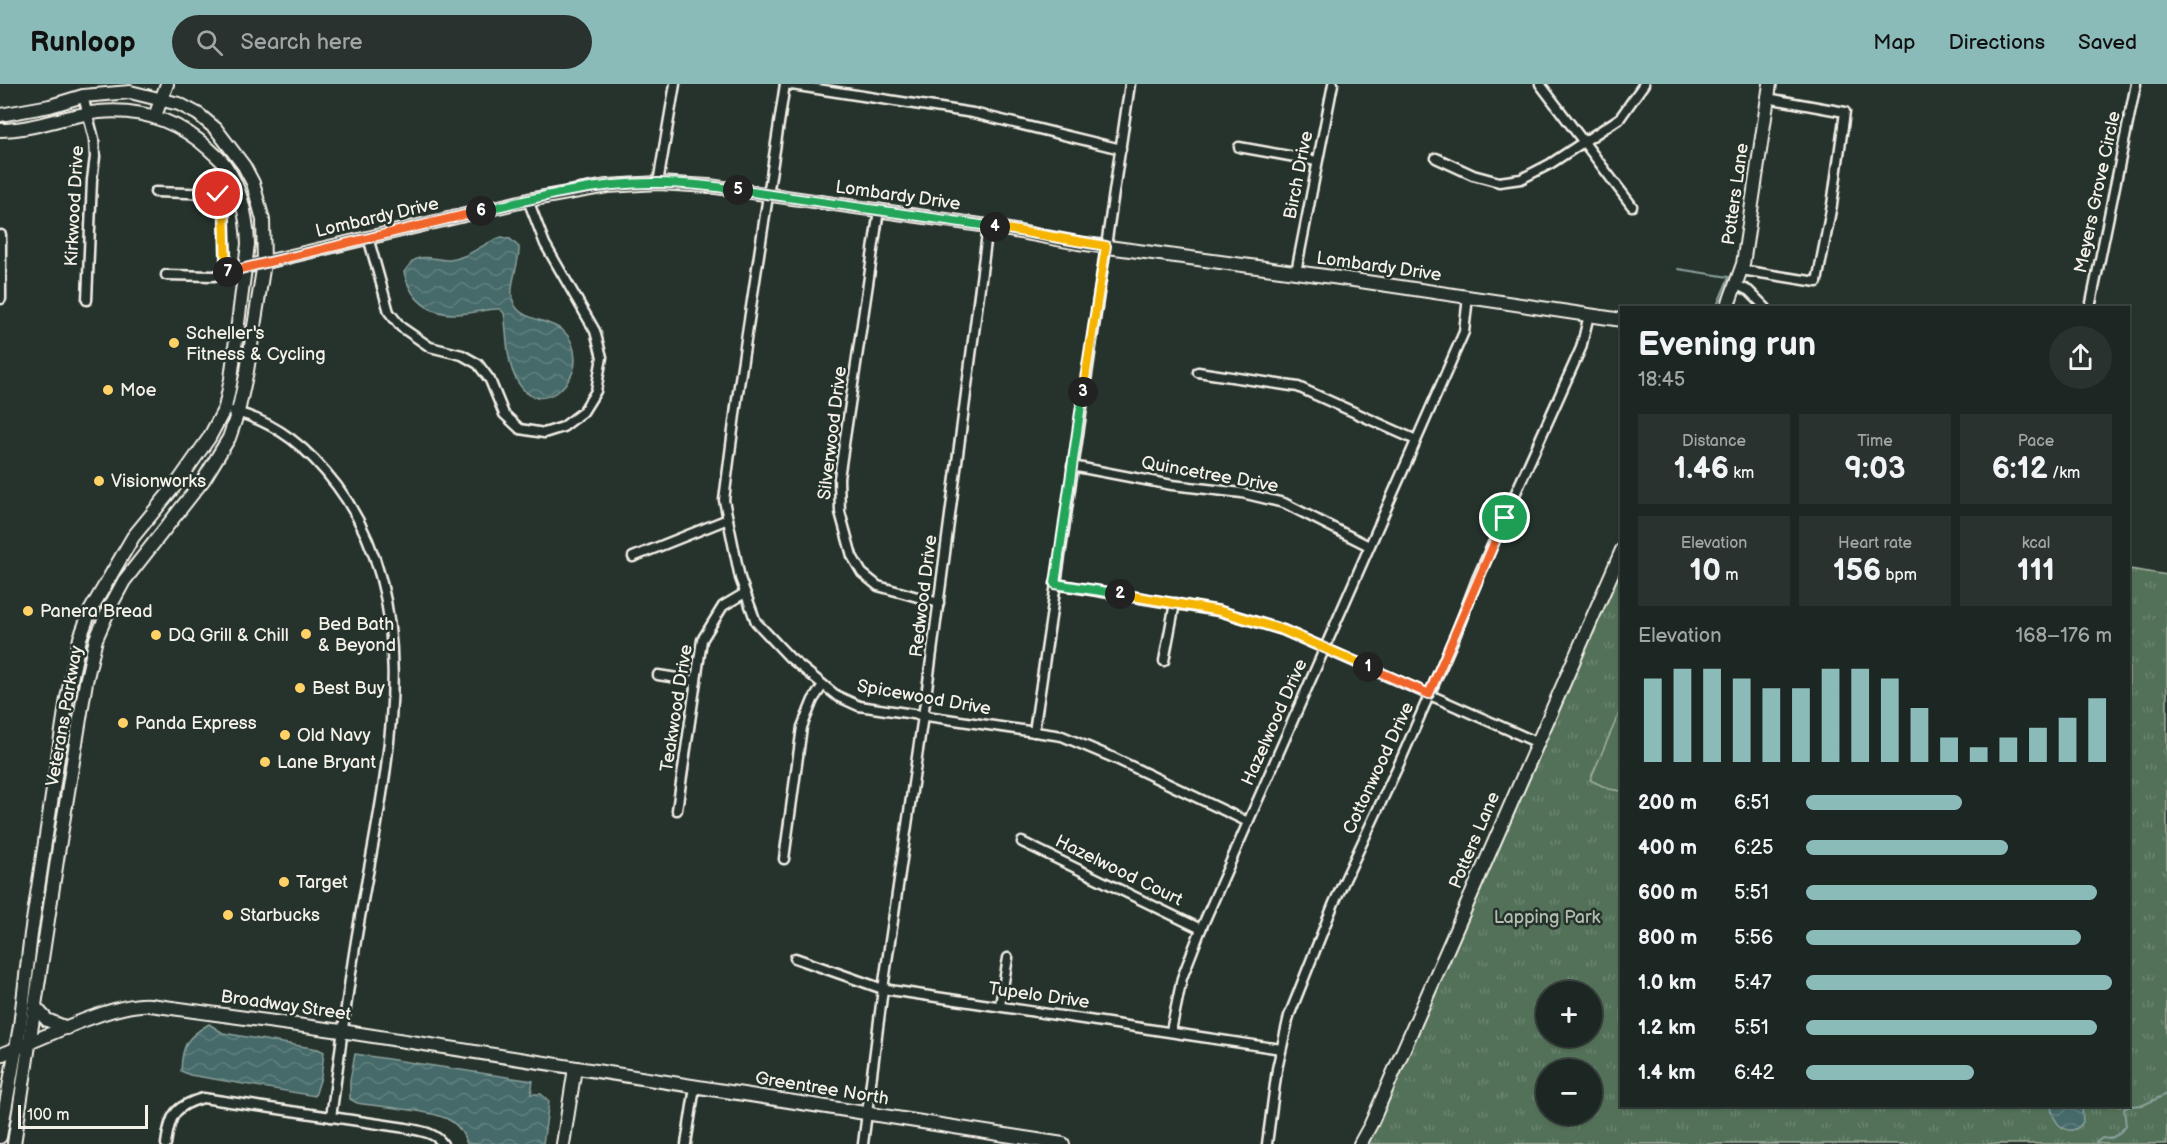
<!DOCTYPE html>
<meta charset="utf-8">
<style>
:root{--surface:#1c2622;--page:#29322f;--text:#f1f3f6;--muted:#a0a5a5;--line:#3a4340;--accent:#8bbbb9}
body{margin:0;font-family:"Balsamiq Sans",sans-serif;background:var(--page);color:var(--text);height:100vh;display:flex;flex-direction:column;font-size:22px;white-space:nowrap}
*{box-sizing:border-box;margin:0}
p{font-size:20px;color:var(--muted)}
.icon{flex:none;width:33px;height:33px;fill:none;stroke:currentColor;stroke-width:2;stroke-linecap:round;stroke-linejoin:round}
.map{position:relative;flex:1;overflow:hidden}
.panel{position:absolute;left:1620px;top:222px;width:510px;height:801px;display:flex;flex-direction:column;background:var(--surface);border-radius:0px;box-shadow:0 2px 4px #0004,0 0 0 2px var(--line)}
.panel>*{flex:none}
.buttons{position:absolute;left:1536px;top:897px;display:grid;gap:12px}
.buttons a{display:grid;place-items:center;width:66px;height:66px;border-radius:50%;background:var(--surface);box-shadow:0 2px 4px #0004,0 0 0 2px var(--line);font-size:30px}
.scale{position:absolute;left:18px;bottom:15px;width:130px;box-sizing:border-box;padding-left:6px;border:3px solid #f4f1e8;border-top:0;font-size:16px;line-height:21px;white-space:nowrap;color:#f4f1e8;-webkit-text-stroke:4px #26332d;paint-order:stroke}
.pin{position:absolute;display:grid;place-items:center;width:51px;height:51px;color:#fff;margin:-26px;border:3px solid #fff;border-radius:50%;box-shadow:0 2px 6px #0007}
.km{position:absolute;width:30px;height:30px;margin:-15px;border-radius:50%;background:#222;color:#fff;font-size:16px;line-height:30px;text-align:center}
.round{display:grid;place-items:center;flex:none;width:63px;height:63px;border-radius:32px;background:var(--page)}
.overview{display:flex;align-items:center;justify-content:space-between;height:102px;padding:0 18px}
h1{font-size:33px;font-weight:600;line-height:45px}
.stats{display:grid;grid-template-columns:repeat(3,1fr);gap:9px;height:102px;padding:6px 18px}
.stats div{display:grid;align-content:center;border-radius:0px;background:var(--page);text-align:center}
.stats b{font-size:30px;font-weight:600}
.stats small{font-size:16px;font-weight:400}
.stats p{font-size:16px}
.chart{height:168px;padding:12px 18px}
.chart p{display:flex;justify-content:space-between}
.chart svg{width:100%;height:108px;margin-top:6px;stroke:var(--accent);stroke-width:6}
ul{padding:0 18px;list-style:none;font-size:20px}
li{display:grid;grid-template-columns:96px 72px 1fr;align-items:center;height:45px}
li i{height:15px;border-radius:8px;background:var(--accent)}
header{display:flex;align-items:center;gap:36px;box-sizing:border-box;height:84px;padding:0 30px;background:var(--accent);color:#111}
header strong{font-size:28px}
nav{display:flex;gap:33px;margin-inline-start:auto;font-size:21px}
.search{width:420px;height:54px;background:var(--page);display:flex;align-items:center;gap:15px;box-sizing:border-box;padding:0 21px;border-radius:33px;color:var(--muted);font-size:22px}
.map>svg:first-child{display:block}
.grass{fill:url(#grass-tufts);stroke:#a3b1a0;stroke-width:1.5;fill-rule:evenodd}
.pitch{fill:#527159;stroke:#a3b1a0;stroke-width:1.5}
.water{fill:url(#water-waves);stroke:#8ba09c;stroke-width:1.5}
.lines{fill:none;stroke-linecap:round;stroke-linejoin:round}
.stream{stroke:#8ba09c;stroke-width:2}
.street-casing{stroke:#f4f1e8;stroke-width:13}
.secondary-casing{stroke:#f4f1e8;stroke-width:16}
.street{stroke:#26332d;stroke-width:8}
.secondary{stroke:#26332d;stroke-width:12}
.split-1-casing{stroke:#fff;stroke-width:12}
.split-2-casing{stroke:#fff;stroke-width:12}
.split-3-casing{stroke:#fff;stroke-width:12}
.split-4-casing{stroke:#fff;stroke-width:12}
.split-5-casing{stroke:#fff;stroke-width:12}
.split-6-casing{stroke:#fff;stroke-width:12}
.split-7-casing{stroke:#fff;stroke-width:12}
.split-8-casing{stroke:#fff;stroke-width:12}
.split-1{stroke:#f0652b;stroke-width:8}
.split-2{stroke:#f5b400;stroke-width:8}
.split-3{stroke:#22a559;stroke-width:8}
.split-4{stroke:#f5b400;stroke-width:8}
.split-5{stroke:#22a559;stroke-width:8}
.split-6{stroke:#22a559;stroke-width:8}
.split-7{stroke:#f0652b;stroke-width:8}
.split-8{stroke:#f5b400;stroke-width:8}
.poi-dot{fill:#ffd166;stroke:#26332d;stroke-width:2}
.labels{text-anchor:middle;stroke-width:5;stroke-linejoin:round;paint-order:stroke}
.street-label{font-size:18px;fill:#f4f1e8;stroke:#26332d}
.poi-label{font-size:18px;fill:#f4f1e8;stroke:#26332d;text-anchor:start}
.park-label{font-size:18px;fill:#b3beaf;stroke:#26332d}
</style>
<header>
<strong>Runloop</strong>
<div class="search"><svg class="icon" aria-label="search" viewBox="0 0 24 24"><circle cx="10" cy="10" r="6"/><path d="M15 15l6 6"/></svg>Search here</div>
<nav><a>Map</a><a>Directions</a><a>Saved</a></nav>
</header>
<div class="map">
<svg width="2167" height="1060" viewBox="0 0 2167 1060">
<defs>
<pattern id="grass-tufts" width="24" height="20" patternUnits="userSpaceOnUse" patternTransform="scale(1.5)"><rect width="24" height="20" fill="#527159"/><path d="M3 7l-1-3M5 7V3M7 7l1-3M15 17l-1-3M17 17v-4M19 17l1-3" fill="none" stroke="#6c8671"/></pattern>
<pattern id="water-waves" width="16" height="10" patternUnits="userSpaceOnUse" patternTransform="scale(1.5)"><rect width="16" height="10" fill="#456a69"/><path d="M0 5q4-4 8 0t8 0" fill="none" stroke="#60807e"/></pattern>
</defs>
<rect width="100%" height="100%" fill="#26332d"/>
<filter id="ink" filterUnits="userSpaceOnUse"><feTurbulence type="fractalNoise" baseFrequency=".0167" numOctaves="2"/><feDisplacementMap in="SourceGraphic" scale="12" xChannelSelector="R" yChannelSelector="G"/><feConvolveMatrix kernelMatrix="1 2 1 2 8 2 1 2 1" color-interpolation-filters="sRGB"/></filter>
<g filter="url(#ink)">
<path class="grass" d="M1621,468l1,554h506l1,-537 38,6v569h-805zM1546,908h46v44h-46zM1546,986h46v44h-46z"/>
<path class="pitch" d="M1621,625l1,82h-1l-12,-2 -19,-9z"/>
<g class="water">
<path d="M502,153l8,2 9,8c1,16 -11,39 -6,54 9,29 60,9 62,58 1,25 -33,54 -53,29 -17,-21 -14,-49 -18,-75l-4,-4c-11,-1 -21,3 -32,4 -33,5 -56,-8 -64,-41 3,-3 6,-9 9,-11 10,-8 26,0 37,-1 19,-2 34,-18 52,-23z"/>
<path d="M209,940l14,9 95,16 6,3 -3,25 -6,19 -125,-21 -9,-4c1,-27 6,-34 28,-47z"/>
<path d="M355,970l178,27 -2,13h10l8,7 -6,43h-76c-3,-9 -8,-18 -16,-23 -17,-11 -72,-14 -94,-18l-7,-4v-19z"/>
<path d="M2051,1022h31l1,16c-14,19 -31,1 -32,-16z"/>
</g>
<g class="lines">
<g class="stream">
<path d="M1678,185l51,8 -13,31"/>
<path d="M2096,1059l6,-5 7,1 8,-4 9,-9 -2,-17 6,-3 13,-1 24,-11"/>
</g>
<g class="street-casing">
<g id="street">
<path d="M785,0l-48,315 -13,101 16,78 16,44 34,36 47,38 22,10 203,30 52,22 134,64"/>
<path d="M785,0l188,29 148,36"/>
<path d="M1540,0l92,122"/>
<path d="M83,12l11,43 1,18 -3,23 -5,120"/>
<path d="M1239,63l78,14"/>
<path d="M1436,74l37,17 26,7 22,-3 29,-15 70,-46 24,-34"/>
<path d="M658,99l17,-99"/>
<path d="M155,108l63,2 19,-8"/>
<path d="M218,110l6,12 2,66"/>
<path d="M879,126l-40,268 1,34 12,44 10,17 16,13 61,17"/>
<path d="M368,153l21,75 12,15 29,20 32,8 16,9 12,16 14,34 16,15 24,4 19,-6 20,-15 13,-21 6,-34 -7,-26 -50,-87 -17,-44"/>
<path d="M1741,186l76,12 15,-77 13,-93 -78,-14"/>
<path d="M1296,188l37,-188"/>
<path d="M166,191l48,1 31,-9"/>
<path d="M1735,200l14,7 17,17"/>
<path d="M1,215v-64"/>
<path d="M2090,224l46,-224"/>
<path d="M1198,288l100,15 118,53"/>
<path d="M233,327c45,12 76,38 104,75 95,128 45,300 21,443 -11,63 -18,126 -27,188"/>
<path d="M1072,382l100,19 70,8 42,10 85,43"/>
<path d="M633,473l95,-38"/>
<path d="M1055,500l164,27 64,19 253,112"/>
<path d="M1164,577l11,-58"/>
<path d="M658,591l38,6"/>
<path d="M1034,648l96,-648"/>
<path d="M677,726l25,-170 21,-34 22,-13"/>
<path d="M1022,758l179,87"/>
<path d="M784,775l18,-132 11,-27 10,-15"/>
<path d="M795,874l88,31 398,60"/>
<path d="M1000,921l8,-47"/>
<path d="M1171,947l11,-53 19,-49 263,-597 4,-35"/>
<path d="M166,1060c4,-29 8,-38 37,-46l203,30c14,3 29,4 37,16"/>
<path d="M686,1060l9,-57"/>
<path d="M863,1060l20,-155 46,-314 59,-449"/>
<path d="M1267,1060l10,-75 12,-53 45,-113 65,-139 57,-130 21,-55 104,-231 8,-33"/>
</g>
</g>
<g class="secondary-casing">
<g id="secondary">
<path d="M0,31l50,-9 33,-10 47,-4 49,12 19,10 18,15 28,37 9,17 10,37 1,43 -17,108 -9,41 -9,26 -25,41 -80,102 -14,26 -14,32 -10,43 -27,165 -45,297"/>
<path d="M155,32l12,-32"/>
<path d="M0,46c34,0 66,-15 99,-18 42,-4 79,9 110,37 5,5 12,10 16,16 16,23 22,51 23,79l-17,135 -6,29 -16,30 -31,44 -45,55 -43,74 -10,27 -13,60 -36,236 -11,92 -20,111"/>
<path d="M245,183l283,-67 79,-14 51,-3 51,3 279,40 90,17 262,35 282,42"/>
<path d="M1727,224l16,-44 27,-180"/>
<path d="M36,924l11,12 20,8"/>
<path d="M0,971c37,-14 113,-53 150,-50l191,26 722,113"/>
<path d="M563,1060l12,-76"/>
<path d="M1360,1060l11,-20 251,-574"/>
</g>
</g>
<use href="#street" class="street"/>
<use href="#secondary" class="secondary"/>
</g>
</g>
<g class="lines" filter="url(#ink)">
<g class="split-1-casing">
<path id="split-1" d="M1368,583l61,27 76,-176"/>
</g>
<g class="split-2-casing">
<path id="split-2" d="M1120,510l100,17 63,19 85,37"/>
</g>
<g class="split-3-casing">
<path id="split-3" d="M1083,308l-28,192 65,10"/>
</g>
<g class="split-4-casing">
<path id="split-4" d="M995,143l111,19 -23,146"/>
</g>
<g class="split-5-casing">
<path id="split-5" d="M738,106l257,37"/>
</g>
<g class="split-6-casing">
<path id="split-6" d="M481,127c57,-14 118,-29 178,-28 26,0 53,3 79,7"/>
</g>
<g class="split-7-casing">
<path id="split-7" d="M228,188l253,-61"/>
</g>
<g class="split-8-casing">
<path id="split-8" d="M218,110l6,12 2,66h2"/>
</g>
<use href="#split-1" class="split-1"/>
<use href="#split-2" class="split-2"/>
<use href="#split-3" class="split-3"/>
<use href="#split-4" class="split-4"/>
<use href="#split-5" class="split-5"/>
<use href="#split-6" class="split-6"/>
<use href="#split-7" class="split-7"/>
<use href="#split-8" class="split-8"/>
</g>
<g class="poi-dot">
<circle cx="174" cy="259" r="6"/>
<circle cx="108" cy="306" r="6"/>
<circle cx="99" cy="397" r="6"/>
<circle cx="28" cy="527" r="6"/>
<circle cx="306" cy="550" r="6"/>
<circle cx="156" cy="551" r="6"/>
<circle cx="300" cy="604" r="6"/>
<circle cx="123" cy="639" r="6"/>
<circle cx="285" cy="651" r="6"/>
<circle cx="265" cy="678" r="6"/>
<circle cx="284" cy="798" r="6"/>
<circle cx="228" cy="831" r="6"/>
</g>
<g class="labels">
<g class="street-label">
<text transform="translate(1298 91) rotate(-79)" y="6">Birch Drive</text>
<text transform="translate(2097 108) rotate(-78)" y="6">Meyers Grove Circle</text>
<text transform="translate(1735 110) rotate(-82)" y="6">Potters Lane</text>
<text transform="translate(898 111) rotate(8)" y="6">Lombardy Drive</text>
<text transform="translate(74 122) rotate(-87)" y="6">Kirkwood Drive</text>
<text transform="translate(377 133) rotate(-13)" y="6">Lombardy Drive</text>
<text transform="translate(1379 182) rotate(8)" y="6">Lombardy Drive</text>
<text transform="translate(832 349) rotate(-83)" y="6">Silverwood Drive</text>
<text transform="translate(1210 390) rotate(10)" y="6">Quincetree Drive</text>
<text transform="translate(923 512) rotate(-83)" y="6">Redwood Drive</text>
<text transform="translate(924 613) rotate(10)" y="6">Spicewood Drive</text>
<text transform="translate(676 624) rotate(-81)" y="6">Teakwood Drive</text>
<text transform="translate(64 632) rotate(-80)" y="6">Veterans Parkway</text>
<text transform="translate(1274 638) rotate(-66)" y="6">Hazelwood Drive</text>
<text transform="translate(1378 684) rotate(-65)" y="6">Cottonwood Drive</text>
<text transform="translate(1474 756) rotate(-67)" y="6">Potters Lane</text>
<text transform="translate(1119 786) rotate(26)" y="6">Hazelwood Court</text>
<text transform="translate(1039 911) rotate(8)" y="6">Tupelo Drive</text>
<text transform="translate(286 921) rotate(8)" y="6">Broadway Street</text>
<text transform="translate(822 1004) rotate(9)" y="6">Greentree North</text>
</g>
<g class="poi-label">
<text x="186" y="255">Scheller's<tspan x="186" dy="21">Fitness &amp; Cycling</tspan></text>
<text x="120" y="312">Moe</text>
<text x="111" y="403">Visionworks</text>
<text x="40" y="533">Panera Bread</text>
<text x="318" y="546">Bed Bath<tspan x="318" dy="21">&amp; Beyond</tspan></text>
<text x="168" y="557">DQ Grill &amp; Chill</text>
<text x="312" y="610">Best Buy</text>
<text x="135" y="645">Panda Express</text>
<text x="297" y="657">Old Navy</text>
<text x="277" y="684">Lane Bryant</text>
<text x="296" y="804">Target</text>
<text x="240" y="837">Starbucks</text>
</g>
<g class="park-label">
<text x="1547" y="839">Lapping Park</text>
</g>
</g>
</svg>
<div class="buttons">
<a>+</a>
<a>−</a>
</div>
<div class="scale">100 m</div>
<div class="pin" style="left:1505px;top:434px;background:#1e9e55"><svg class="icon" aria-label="arrive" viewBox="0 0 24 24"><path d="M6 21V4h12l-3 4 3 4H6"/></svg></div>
<div class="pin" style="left:218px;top:110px;background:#d93025"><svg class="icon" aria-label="check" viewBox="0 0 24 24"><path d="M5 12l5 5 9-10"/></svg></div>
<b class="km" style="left:1368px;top:583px">1</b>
<b class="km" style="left:1120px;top:510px">2</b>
<b class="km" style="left:1083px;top:308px">3</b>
<b class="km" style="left:995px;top:143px">4</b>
<b class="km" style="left:738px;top:106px">5</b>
<b class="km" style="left:481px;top:127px">6</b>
<b class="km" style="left:228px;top:188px">7</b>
<section class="panel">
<div class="overview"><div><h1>Evening run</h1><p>18:45</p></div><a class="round"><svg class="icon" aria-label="share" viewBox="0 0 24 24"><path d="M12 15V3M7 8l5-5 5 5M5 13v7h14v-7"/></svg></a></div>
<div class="stats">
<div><p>Distance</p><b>1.46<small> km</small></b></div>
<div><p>Time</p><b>9:03</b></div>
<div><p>Pace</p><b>6:12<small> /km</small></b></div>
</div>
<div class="stats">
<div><p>Elevation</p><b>10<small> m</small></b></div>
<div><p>Heart rate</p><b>156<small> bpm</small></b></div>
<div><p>kcal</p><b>111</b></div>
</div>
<div class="chart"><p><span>Elevation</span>168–176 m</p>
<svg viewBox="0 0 160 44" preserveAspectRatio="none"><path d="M5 44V10M15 44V6M25 44V6M35 44V10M45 44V14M55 44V14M65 44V6M75 44V6M85 44V10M95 44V22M105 44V34M115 44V38M125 44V34M135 44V30M145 44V26M155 44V18"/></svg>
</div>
<ul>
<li><b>200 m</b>6:51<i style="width:51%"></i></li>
<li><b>400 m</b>6:25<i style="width:66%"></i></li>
<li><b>600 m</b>5:51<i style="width:95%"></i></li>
<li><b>800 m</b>5:56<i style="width:90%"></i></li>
<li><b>1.0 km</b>5:47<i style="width:100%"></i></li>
<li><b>1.2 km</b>5:51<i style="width:95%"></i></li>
<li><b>1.4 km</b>6:42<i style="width:55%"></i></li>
</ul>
</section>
</div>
